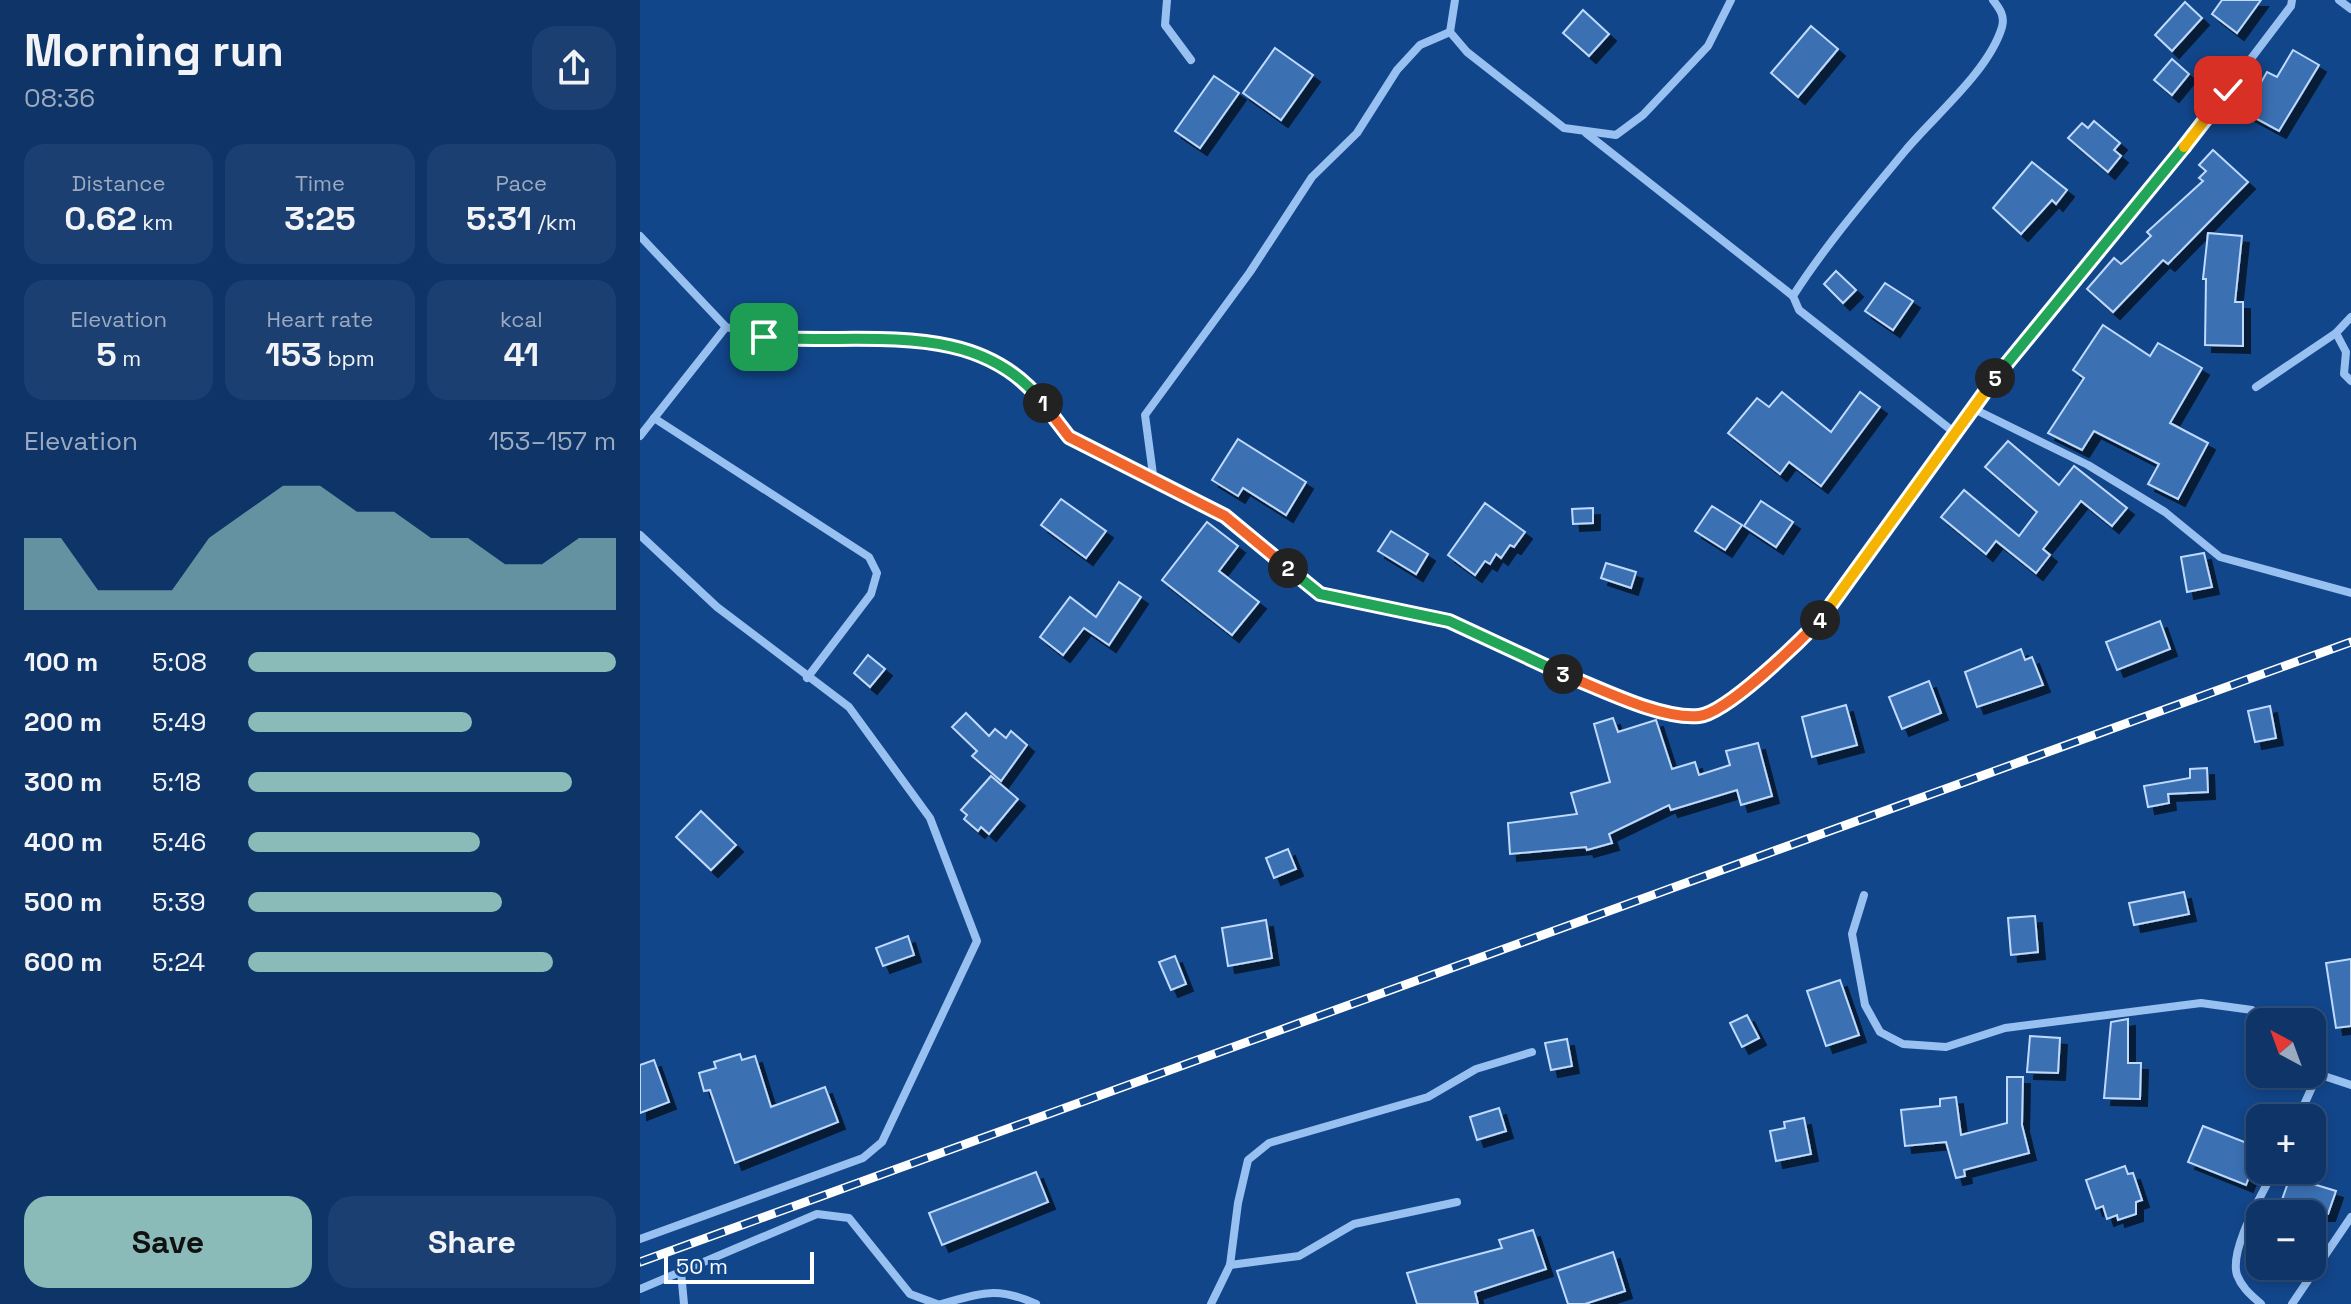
<!DOCTYPE html>
<meta charset="utf-8">
<style>
:root{--surface:#0e3468;--page:#1c3f71;--text:#f1f3f6;--muted:#9baac0;--line:#2e4f7c;--accent:#8bbbb9}
body{margin:0;font-family:"Space Grotesk",sans-serif;background:var(--page);color:var(--text);height:100vh;display:flex;flex-direction:column;font-size:30px;white-space:nowrap}
*{box-sizing:border-box;margin:0}
p{font-size:26px;color:var(--muted)}
.icon{flex:none;width:44px;height:44px;fill:none;stroke:currentColor;stroke-width:2;stroke-linecap:round;stroke-linejoin:round}
.map{position:relative;flex:1;overflow:hidden}
.sheet{display:flex;flex-direction:column;background:var(--surface);width:640px}
.sheet>*{flex:none}
.needle{width:52px;rotate:319deg}
.buttons{position:absolute;left:1606px;top:1008px;display:grid;gap:16px}
.buttons a{display:grid;place-items:center;width:80px;height:80px;border-radius:16px;background:var(--surface);box-shadow:0 4px 12px #0003,0 0 0 2px var(--line);font-size:40px}
.scale{position:absolute;left:24px;bottom:20px;width:150px;box-sizing:border-box;padding-left:8px;border:4px solid #fff;border-top:0;font-size:22px;line-height:28px;white-space:nowrap;color:#fff;-webkit-text-stroke:6px #12468a;paint-order:stroke}
.pin{position:absolute;display:grid;place-items:center;width:68px;height:68px;color:#fff;margin:-34px;border-radius:16px;box-shadow:0 4px 12px #0006}
.km{position:absolute;width:40px;height:40px;margin:-20px;border-radius:50%;background:#222;color:#fff;font-size:22px;line-height:40px;text-align:center}
.round{display:grid;place-items:center;flex:none;width:84px;height:84px;border-radius:24px;background:var(--page)}
.headline{display:flex;align-items:center;justify-content:space-between;height:136px;padding:0 24px}
h1{font-size:44px;font-weight:600;line-height:60px}
.metrics{display:grid;grid-template-columns:repeat(3,1fr);gap:12px;height:136px;padding:8px 24px}
.metrics div{display:grid;align-content:center;border-radius:20px;background:var(--page);text-align:center}
.metrics b{font-size:34px;font-weight:600}
.metrics small{font-size:22px;font-weight:400}
.metrics p{font-size:22px}
.chart{height:224px;padding:16px 24px}
.chart p{display:flex;justify-content:space-between}
.chart svg{width:100%;height:144px;margin-top:8px;fill:var(--accent);opacity:.7}
.button{display:flex;gap:16px;margin-top:auto;padding:16px 24px}
.button a{flex:1;height:92px;border-radius:24px;background:var(--accent);color:#111;font-size:32px;font-weight:600;line-height:92px;text-align:center}
.button a+a{background:var(--page);color:var(--text)}
ul{padding:0 24px;list-style:none;font-size:26px}
li{display:grid;grid-template-columns:128px 96px 1fr;align-items:center;height:60px}
li i{height:20px;border-radius:10px;background:var(--accent)}
main{display:flex;flex:1;min-height:0}
.map>svg:first-child{display:block}
.building{fill:#3b70b3;stroke:#bfdafc;stroke-width:2;filter:url(#shadow)}
.lines{fill:none;stroke-linecap:round;stroke-linejoin:round}
.minor{stroke:#98c0f1;stroke-width:8}
.rail-casing{stroke:#fff;stroke-width:9}
.rail{stroke:#12468a;stroke-width:6;stroke-dasharray:18;stroke-linecap:butt}
.split-1-casing{stroke:#fff;stroke-width:16}
.split-2-casing{stroke:#fff;stroke-width:16}
.split-3-casing{stroke:#fff;stroke-width:16}
.split-4-casing{stroke:#fff;stroke-width:16}
.split-5-casing{stroke:#fff;stroke-width:16}
.split-6-casing{stroke:#fff;stroke-width:16}
.split-7-casing{stroke:#fff;stroke-width:16}
.split-1{stroke:#22a559;stroke-width:10}
.split-2{stroke:#f0652b;stroke-width:10}
.split-3{stroke:#22a559;stroke-width:10}
.split-4{stroke:#f0652b;stroke-width:10}
.split-5{stroke:#f5b400;stroke-width:10}
.split-6{stroke:#22a559;stroke-width:10}
.split-7{stroke:#f5b400;stroke-width:10}
</style>
<main>
<section class="sheet">
<div class="headline"><div><h1>Morning run</h1><p>08:36</p></div><a class="round"><svg class="icon" aria-label="share" viewBox="0 0 24 24"><path d="M12 15V3M7 8l5-5 5 5M5 13v7h14v-7"/></svg></a></div>
<div class="metrics">
<div><p>Distance</p><b>0.62<small> km</small></b></div>
<div><p>Time</p><b>3:25</b></div>
<div><p>Pace</p><b>5:31<small> /km</small></b></div>
</div>
<div class="metrics">
<div><p>Elevation</p><b>5<small> m</small></b></div>
<div><p>Heart rate</p><b>153<small> bpm</small></b></div>
<div><p>kcal</p><b>41</b></div>
</div>
<div class="chart"><p><span>Elevation</span>153–157 m</p>
<svg viewBox="0 0 160 44" preserveAspectRatio="none"><path d="M0 44V22L10 22L20 38L30 38L40 38L50 22L60 14L70 6L80 6L90 14L100 14L110 22L120 22L130 30L140 30L150 22L160 22V44z"/></svg>
</div>
<ul>
<li><b>100 m</b>5:08<i style="width:100%"></i></li>
<li><b>200 m</b>5:49<i style="width:61%"></i></li>
<li><b>300 m</b>5:18<i style="width:88%"></i></li>
<li><b>400 m</b>5:46<i style="width:63%"></i></li>
<li><b>500 m</b>5:39<i style="width:69%"></i></li>
<li><b>600 m</b>5:24<i style="width:83%"></i></li>
</ul>
<div class="button"><a>Save</a><a>Share</a></div>
</section>
<div class="map">
<svg width="1711" height="1304" viewBox="0 0 1711 1304">
<defs>
<filter id="shadow"><feDropShadow dx="7" dy="7" stdDeviation="0" flood-color="#0009"/></filter>
</defs>
<rect width="100%" height="100%" fill="#12468a"/>
<g class="building">
<path d="M1582,0h39l-24,33 -25,-19z"/>
<path d="M1545,2l17,16 -30,33 -17,-16z"/>
<path d="M943,10l26,24 -20,22 -26,-23z"/>
<path d="M1171,26l27,23 -40,48 -27,-24z"/>
<path d="M635,48l38,27 -32,45 -38,-27z"/>
<path d="M1653,50l26,15 -40,66 -44,-24 11,-19 9,5 12,-21 10,5z"/>
<path d="M1532,59l17,15 -17,21 -18,-15z"/>
<path d="M574,76l25,17 -39,55 -25,-17z"/>
<path d="M1454,121l26,22 -6,7 7,6 -13,16 -40,-34 14,-15 6,5z"/>
<path d="M1573,150l35,32 -80,82 -5,-4 -50,52 -26,-23 27,-31 7,6 6,-5 24,-23 -4,-4 56,-51 -4,-3 7,-7 -7,-6z"/>
<path d="M1392,162l35,28 -11,14 -4,-4 -31,34 -28,-26z"/>
<path d="M1568,233l34,3 -7,66h8v44l-38,-1 1,-66h-3z"/>
<path d="M1196,271l20,19 -13,13 -19,-19z"/>
<path d="M1245,283l28,18 -20,29 -28,-19z"/>
<path d="M1463,325l47,31 8,-13 44,25 -32,55 38,20 -30,56 -30,-15 11,-20 -65,-33 -12,19 -34,-17 36,-55 -11,-8z"/>
<path d="M1142,392l49,40 29,-40 20,15 -59,79 -32,-24 -9,12 -52,-41 29,-35 12,9z"/>
<path d="M598,439l68,43 -20,33 -43,-27 -5,8 -26,-16z"/>
<path d="M1368,441l51,44 15,-19 53,42 -15,18 -31,-25 -38,48 7,6 -14,18 -40,-32 -10,13 -45,-37 23,-27 55,46 18,-24 -52,-45z"/>
<path d="M421,499l45,32 -20,27 -45,-33z"/>
<path d="M1121,501l32,21 -17,25 -32,-21z"/>
<path d="M845,503l40,29 -11,15 -4,-2 -9,13 -5,-4 -6,10 -5,-3 -10,14 -27,-20z"/>
<path d="M1072,506l30,19 -17,25 -30,-19z"/>
<path d="M953,508v15l-20,1 -1,-15z"/>
<path d="M567,522l31,24 -19,25 40,31 -27,33 -70,-55z"/>
<path d="M751,531l37,23 -12,20 -38,-23z"/>
<path d="M1564,553l8,34 -25,5 -6,-35z"/>
<path d="M966,563l30,9 -5,16 -30,-10z"/>
<path d="M479,582l22,15 -32,48 -25,-17 -21,27 -23,-18 30,-40 26,20z"/>
<path d="M1520,621l10,28 -53,21 -11,-28z"/>
<path d="M1381,649l4,11 7,-3 11,28 -66,22 -12,-35z"/>
<path d="M228,655l17,14 -15,18 -16,-14z"/>
<path d="M1289,681l12,32 -39,16 -13,-32z"/>
<path d="M1206,705l11,40 -45,12 -10,-40z"/>
<path d="M1630,706l6,32 -21,4 -7,-31z"/>
<path d="M326,713l23,23 6,-7 11,9 5,-7 16,14 -26,36 -29,-25 5,-5 -25,-24z"/>
<path d="M973,718l5,14 38,-12 16,49 23,-7 4,13 31,-10 -4,-14 32,-8 14,53 -31,9 -4,-15 -66,20 -2,-5 -60,29 3,9 -25,7 -1,-3 -76,7 -2,-31 69,-9 -6,-21 39,-11 -16,-58z"/>
<path d="M1567,768l1,24 -40,2 1,9 -21,4 -4,-21 46,-8v-9z"/>
<path d="M351,776l27,23 -29,35 -8,-7 -3,4 -14,-12 3,-4 -6,-5z"/>
<path d="M61,811l35,34 -25,25 -35,-33z"/>
<path d="M648,849l8,20 -22,9 -8,-20z"/>
<path d="M1544,892l5,22 -55,11 -5,-22z"/>
<path d="M1395,916l3,36 -27,3 -3,-37z"/>
<path d="M626,920l6,38 -44,8 -6,-38z"/>
<path d="M268,936l6,19 -31,11 -7,-18z"/>
<path d="M535,956l11,28 -15,6 -12,-28z"/>
<path d="M1711,959v67l-15,2 -10,-65z"/>
<path d="M1200,980l19,55 -33,11 -19,-55z"/>
<path d="M1107,1015l12,23 -17,9 -12,-24z"/>
<path d="M1488,1019v44h13l-1,36 -36,-1 7,-76z"/>
<path d="M1390,1036l30,2 -2,35 -31,-1z"/>
<path d="M927,1039l5,27 -21,4 -6,-27z"/>
<path d="M100,1054l2,6 13,-4 16,51 54,-20 13,35 -103,41 -25,-73 -6,1 -5,-18 17,-5 -2,-6z"/>
<path d="M14,1060l15,42 -29,11v-48z"/>
<path d="M1367,1077h16l-1,48 7,28 -65,17 1,6 -9,2 -10,-36 -41,4 -4,-36 39,-4v-7l16,-2 5,38 46,-12z"/>
<path d="M859,1108l7,23 -29,9 -7,-23z"/>
<path d="M1164,1118l7,36 -35,7 -6,-30 15,-3 -1,-6z"/>
<path d="M1563,1126l57,22 -14,37 -58,-23z"/>
<path d="M1485,1166l3,8 5,-1 9,27 -6,2v12l-18,6 -1,-5 -10,4 -4,-13 -7,3 -10,-29z"/>
<path d="M396,1172l12,30 -106,43 -13,-32z"/>
<path d="M1650,1177l46,14 -8,23h-51z"/>
<path d="M893,1230l13,39 -71,23 3,12h-61l-10,-31 95,-25 -3,-8z"/>
<path d="M973,1252l12,39 -40,13h-17l-11,-33z"/>
</g>
<g class="lines">
<g class="minor">
<path d="M527,0l-2,25 26,35"/>
<path d="M815,0l-5,32 17,20 97,76 52,7 27,-20 65,-69 23,-46"/>
<path d="M1699,0l12,9"/>
<path d="M946,133l207,163"/>
<path d="M0,236l86,91 38,10 48,5 109,-3 49,11 36,17 23,18 40,52 156,79 95,78 129,27 116,53 103,39 33,3 29,-15 76,-66 29,-31 139,-195 12,-23 13,-11 182,-224 110,-145 1,-6"/>
<path d="M1696,333l10,19 -2,22 7,7"/>
<path d="M1616,387l80,-54 15,-16"/>
<path d="M1334,409l114,56 77,47 55,45 131,36"/>
<path d="M14,418l215,139 8,16 -6,21 -64,84"/>
<path d="M1315,433l-156,-123 -6,-14c32,-50 73,-98 112,-145 29,-35 84,-80 97,-124 3,-11 -2,-18 -9,-27"/>
<path d="M0,436l86,-109"/>
<path d="M514,482l-9,-67 105,-143 62,-95 45,-44 40,-63 23,-25 30,-13"/>
<path d="M0,535l77,72 132,100 81,111 47,123 -95,201 -19,16 -223,81"/>
<path d="M1224,895l-12,39 13,71 15,27 23,12 43,3 59,-19 196,-25 51,7 14,12"/>
<path d="M1672,1067l6,7 33,11"/>
<path d="M1658,1118l20,-44"/>
<path d="M590,1265l69,-9 55,-32 103,-22"/>
<path d="M41,1272l3,32"/>
<path d="M0,1289l177,-75 32,4 61,76 27,10"/>
<path d="M301,1304c41,-11 56,-18 95,0"/>
<path d="M571,1304l19,-39 8,-62 10,-43 21,-17 159,-46 48,-28 56,-17"/>
<path d="M1621,1304c-10,-9 -19,-16 -24,-29 -8,-26 25,-80 37,-105"/>
<path d="M1652,1304l59,-87"/>
</g>
<g class="rail-casing">
<path id="rail" d="M0,1262l1711,-620"/>
</g>
<use href="#rail" class="rail"/>
</g>
<g class="lines">
<g class="split-1-casing">
<path id="split-1" d="M124,337c96,9 212,-21 279,66"/>
</g>
<g class="split-2-casing">
<path id="split-2" d="M403,403l26,34 156,79 63,52"/>
</g>
<g class="split-3-casing">
<path id="split-3" d="M648,568l32,26 129,27 114,53"/>
</g>
<g class="split-4-casing">
<path id="split-4" d="M923,674c36,14 98,46 136,42 28,-3 100,-74 121,-96"/>
</g>
<g class="split-5-casing">
<path id="split-5" d="M1180,620l175,-242"/>
</g>
<g class="split-6-casing">
<path id="split-6" d="M1355,378l189,-231"/>
</g>
<g class="split-7-casing">
<path id="split-7" d="M1544,147l44,-57"/>
</g>
<use href="#split-1" class="split-1"/>
<use href="#split-2" class="split-2"/>
<use href="#split-3" class="split-3"/>
<use href="#split-4" class="split-4"/>
<use href="#split-5" class="split-5"/>
<use href="#split-6" class="split-6"/>
<use href="#split-7" class="split-7"/>
</g>
</svg>
<div class="buttons">
<a><svg class="needle" viewBox="-14 -14 28 28"><path d="M0-13l5 13h-10z" fill="#e53935"/><path d="M0 13l5-13h-10z" fill="#9baac0"/></svg></a>
<a>+</a>
<a>−</a>
</div>
<div class="scale">50 m</div>
<div class="pin" style="left:124px;top:337px;background:#1e9e55"><svg class="icon" aria-label="arrive" viewBox="0 0 24 24"><path d="M6 21V4h12l-3 4 3 4H6"/></svg></div>
<div class="pin" style="left:1588px;top:90px;background:#d93025"><svg class="icon" aria-label="check" viewBox="0 0 24 24"><path d="M5 12l5 5 9-10"/></svg></div>
<b class="km" style="left:403px;top:403px">1</b>
<b class="km" style="left:648px;top:568px">2</b>
<b class="km" style="left:923px;top:674px">3</b>
<b class="km" style="left:1180px;top:620px">4</b>
<b class="km" style="left:1355px;top:378px">5</b>
</div>
</main>
